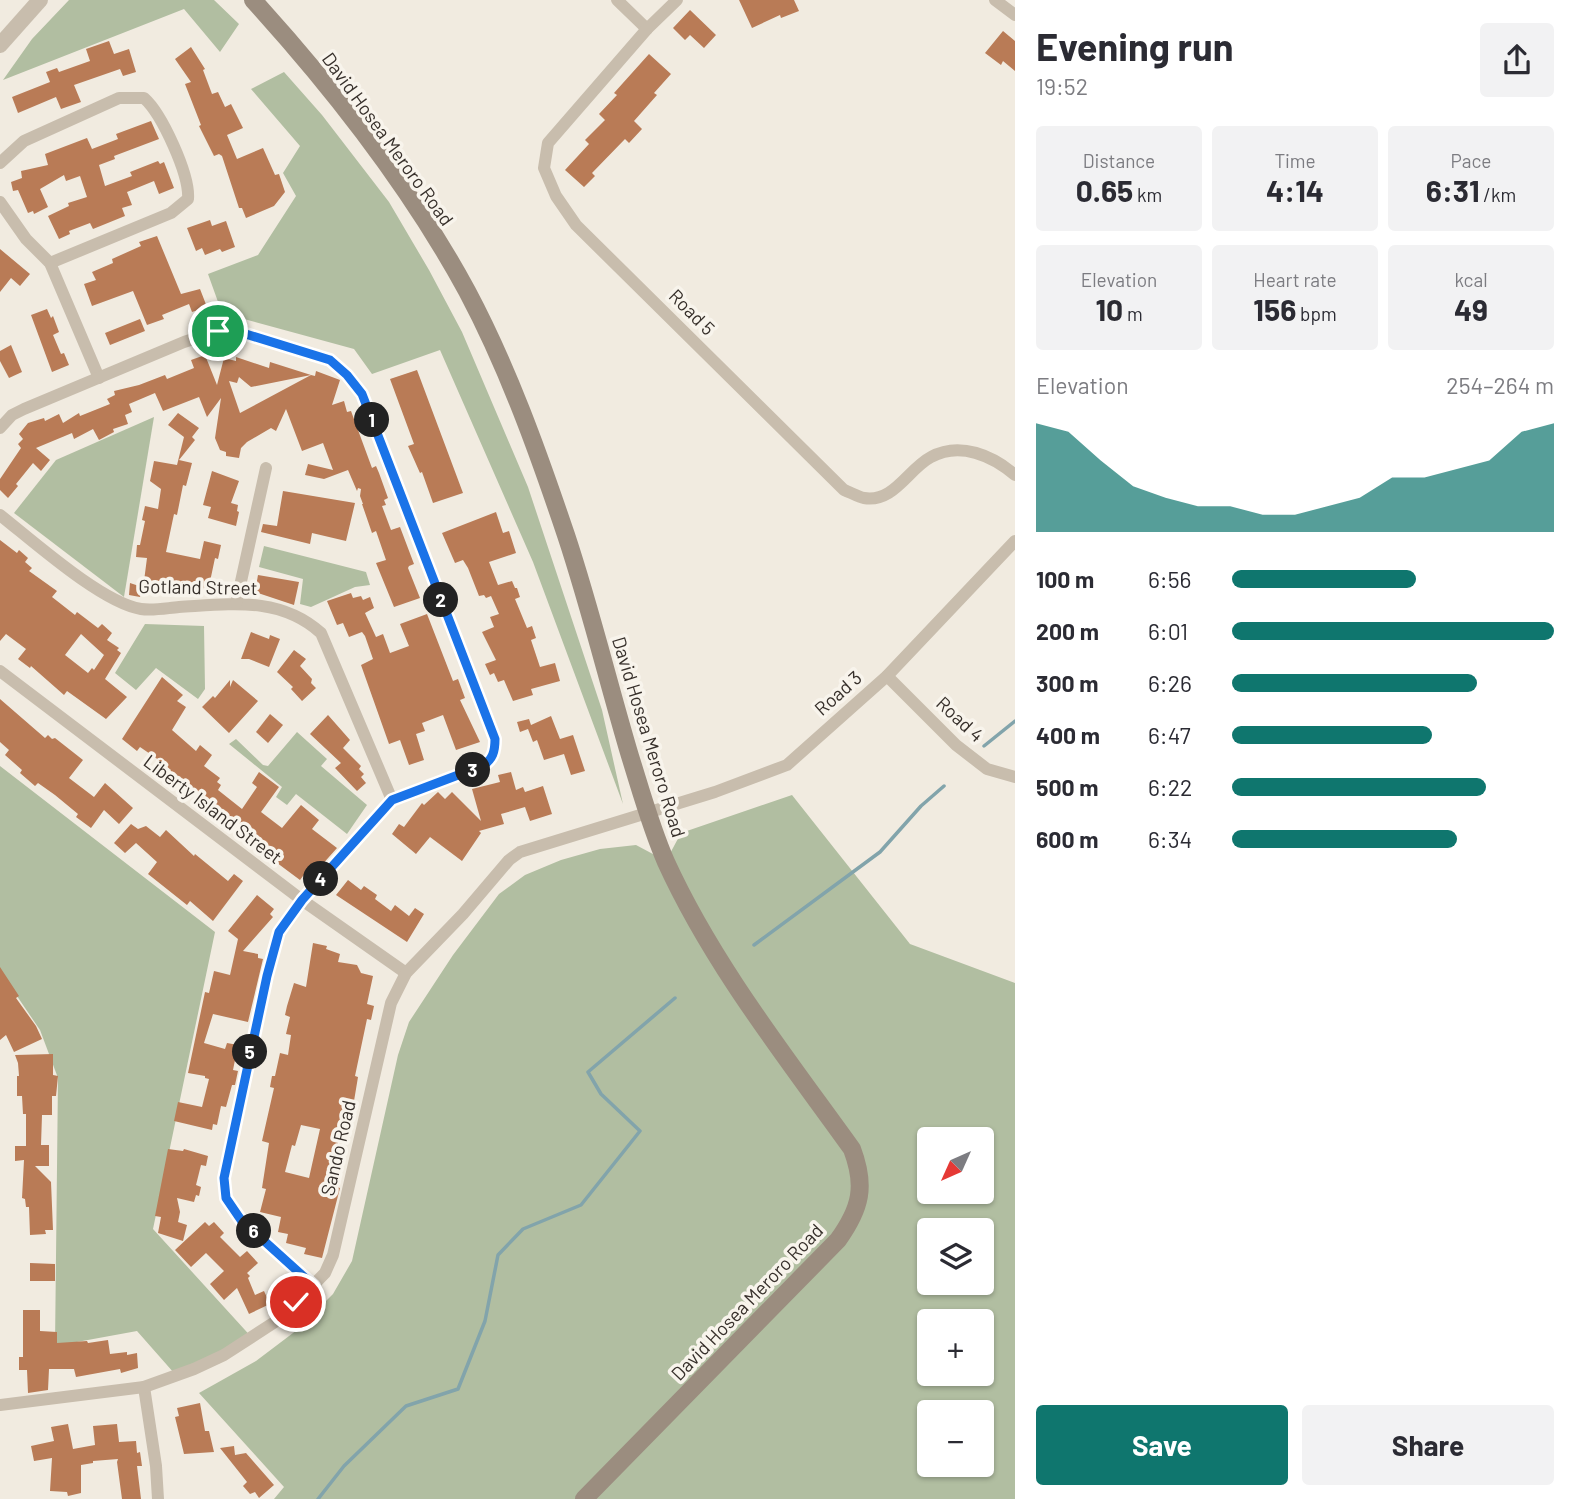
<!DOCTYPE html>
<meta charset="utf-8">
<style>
:root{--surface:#fff;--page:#f2f2f3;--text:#2b2b33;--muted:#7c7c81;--accent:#0f766e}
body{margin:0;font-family:Barlow,sans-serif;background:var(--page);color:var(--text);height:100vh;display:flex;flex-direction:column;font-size:26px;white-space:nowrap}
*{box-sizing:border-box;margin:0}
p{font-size:23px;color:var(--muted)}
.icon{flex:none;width:38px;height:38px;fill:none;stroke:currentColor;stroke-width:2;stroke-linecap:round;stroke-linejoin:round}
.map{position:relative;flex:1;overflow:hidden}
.side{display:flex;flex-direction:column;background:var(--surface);width:560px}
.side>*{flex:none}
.needle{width:46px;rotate:225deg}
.buttons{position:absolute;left:917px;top:1127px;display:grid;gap:14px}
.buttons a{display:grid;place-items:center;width:77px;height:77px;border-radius:7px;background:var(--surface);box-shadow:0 2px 5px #0004;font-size:35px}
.pin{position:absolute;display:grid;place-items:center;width:60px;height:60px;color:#fff;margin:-30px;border:4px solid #fff;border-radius:50%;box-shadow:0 2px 7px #0007}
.km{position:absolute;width:35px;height:35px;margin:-18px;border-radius:50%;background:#222;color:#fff;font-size:19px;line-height:35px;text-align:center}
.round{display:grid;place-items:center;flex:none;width:74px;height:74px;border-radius:7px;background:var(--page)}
.head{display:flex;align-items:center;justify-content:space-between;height:119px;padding:0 21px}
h1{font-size:38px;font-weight:700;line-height:52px}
.figures{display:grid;grid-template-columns:repeat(3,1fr);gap:10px;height:119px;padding:7px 21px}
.figures div{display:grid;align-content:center;border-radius:7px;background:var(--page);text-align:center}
.figures b{font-size:30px;font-weight:700}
.figures small{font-size:19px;font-weight:400}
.figures p{font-size:19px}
.chart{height:196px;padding:14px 21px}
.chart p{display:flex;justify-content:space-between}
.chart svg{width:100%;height:126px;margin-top:7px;fill:var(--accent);opacity:.7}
.cta{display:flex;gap:14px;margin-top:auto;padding:14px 21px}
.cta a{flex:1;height:80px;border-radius:7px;background:var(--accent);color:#fff;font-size:28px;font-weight:700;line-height:80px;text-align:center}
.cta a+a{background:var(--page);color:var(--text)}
ul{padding:0 21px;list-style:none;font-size:23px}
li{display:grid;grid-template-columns:112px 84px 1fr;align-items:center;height:52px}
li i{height:18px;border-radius:9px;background:var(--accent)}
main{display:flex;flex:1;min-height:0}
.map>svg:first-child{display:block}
.green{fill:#b1bea1;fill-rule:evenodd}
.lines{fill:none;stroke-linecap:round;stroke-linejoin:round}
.stream{stroke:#82a4ab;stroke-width:3.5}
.building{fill:#b97b56;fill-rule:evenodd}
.minor{stroke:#c8bdad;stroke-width:12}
.tertiary{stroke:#c8bdad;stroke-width:16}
.secondary{stroke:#9b8d7f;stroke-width:18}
.route-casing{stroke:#fff;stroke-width:14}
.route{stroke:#1a73e8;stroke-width:9}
.labels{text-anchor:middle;stroke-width:7;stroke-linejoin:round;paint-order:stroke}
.street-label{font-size:19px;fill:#37302b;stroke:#f8f4ec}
</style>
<main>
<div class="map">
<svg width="1015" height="1499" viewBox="0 0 1015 1499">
<rect width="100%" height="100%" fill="#f1ebe0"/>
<g class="green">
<path d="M69,0h145l25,24 -19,28 -36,-43 -181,71 29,-41z"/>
<path d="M284,72l38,43 67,87 40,68 33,62 66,155 74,223 21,94 -90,-242 -93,-212 -68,24 -18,-25 -132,-36 -14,-39 50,-19 38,-59 -13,-23 17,-27 -49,-57z"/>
<path d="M154,417l-30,180 -110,-84 42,-53z"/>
<path d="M264,546l102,26 4,13 -15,2 -44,20 -11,-3 3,-25 -44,-12z"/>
<path d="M145,624l59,2 1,63 -7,10 -42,-31 -20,22 -21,-17z"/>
<path d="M297,732l30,27 -6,7 46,39 -20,29 -51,-40 -9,11 -11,-8 6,-10 -53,-43 7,-5 27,26 5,1z"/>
<path d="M0,766l215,166 -62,297 102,112 -81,32 -37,-42 -82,15 3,-268 -18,-48 -40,-59z"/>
<path d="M792,795l118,149 105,39v516h-741l10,-12 -85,-94 57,-32 41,-31 36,-36 19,-33 46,-206 11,-33 44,-67 46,-61 26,-19 36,-15 39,-11 36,-4 30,16 15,-28zM929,1139h53v53h-53zM929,1230h53v53h-53zM929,1321h53v53h-53zM929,1412h53v53h-53z"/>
</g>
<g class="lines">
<g class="stream">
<path d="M984,746l31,-25"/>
<path d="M754,945l126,-93 41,-46 23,-20"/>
<path d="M318,1499l26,-33 62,-60 52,-17 27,-68 13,-66 25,-26 58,-24 59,-74 -39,-37 -13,-22 87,-74"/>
</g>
</g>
<g class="building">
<path d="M739,0h55l5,11 -18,7 -1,-3 -28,13z"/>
<path d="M690,10l26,25 -12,13 -14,-13 -5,5 -12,-12z"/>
<path d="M1003,31l12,10v30l-12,-10 -2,4 -16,-12z"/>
<path d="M109,41l5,13 15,-5 7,23 -13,4 -3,-7 -46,16 7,17 -20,7 -5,-12 -38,16 -6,-16 38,-15 -4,-10 11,-4 2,4 31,-11 -4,-12z"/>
<path d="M191,47l14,22 -2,1 9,24 6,-2 7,15 6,-3 12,24 -16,7 10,24 26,-11 12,27 4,-1 6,18 -11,14 -28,12 -4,-10h-3l-17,-52 -3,-2 -5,2 -15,-30 2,-1 -16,-41 6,-2 -16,-23z"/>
<path d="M649,54l22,20 -17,19 3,2 -23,26 8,8 -13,14 -4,-4 -33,34 3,3 -11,11 -19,-17 24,-26 -4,-4 20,-20 -6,-6 18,-19 -3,-2z"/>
<path d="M151,121l8,18 -45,17 1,3 -16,6 6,21 27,-10 -2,-4 28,-11 2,3 4,-2 10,26 -15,6 -5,-13 -27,11 5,13 -10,3 3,8 -32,13 -3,-6 -21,8 1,3 -11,5 -11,-23 21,-10 -1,-3 19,-6 -7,-21 -14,5 -2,-6 -24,14 8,18 -14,7 -1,-3 -5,2 -10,-23 -5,1 -2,-9 11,-4 -1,-7 27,-6 -3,-11 42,-16 5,11 26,-10 -2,-5z"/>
<path d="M210,220l2,6 14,-5 9,26 -13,5 -2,-3 -15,6 -3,-7 -6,3 -9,-23z"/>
<path d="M157,236l24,58 19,-5 7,18 -15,5 -3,-8 -27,11 2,4 -17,6 -14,-34 -41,15 -8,-22 12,-4 -4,-8 21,-9 -1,-4 29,-13 -2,-4z"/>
<path d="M0,249l30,25 -10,12 -9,-8 -11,14z"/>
<path d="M47,309l4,9 2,-2 6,16 -6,3 8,19 3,-1 5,12 -17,7 -21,-57z"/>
<path d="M140,319l5,12 -35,14 -5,-12z"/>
<path d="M11,345l11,27 -13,6 -9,-17v-10z"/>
<path d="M205,355l12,30 7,-27 12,3v-4l33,11 1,-6 41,13 -60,12 -12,-10 -2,6 -8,-2 11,32 71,-38 4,1 1,-5 24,9 -8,25 12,-4 3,11 4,-1 21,57 4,-2 3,7 9,25 -4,2 2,5 -4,1 9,24 9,-3 14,37 -5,2 -1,2 12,30 -26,9 -18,-44 10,-3 -10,-29 -4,2 -10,-29h1l-3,-8 1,-7 -3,-1 -1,3 -9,-21 -24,9 -19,-4 3,-11 25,6 -10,-27 -21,8 -16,-42 -10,22 -5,-3 -24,14 -6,6 -2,10 -13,-2v-4l-6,-2 -5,-12 6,-40 -14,19 -8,-20 -36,14 -8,-18 -26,11 3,8 -7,3 3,9 -15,5 1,3 -15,8 -6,-11 -19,10 -2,-6 -36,15 14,12 -9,11 -8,-8 -17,21 2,2 -10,12 -8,-8v-11l21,-31 -3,-4 5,-5 -4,-5 9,-11 16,-5 1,3 14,-7 4,9 16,-10 1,3 30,-12 -3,-5 8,-4 -1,-4 25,-6 26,-10 2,4 27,-11 -3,-8z"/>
<path d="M417,370l46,123 -30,10 -11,-31 -2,1 -12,-27 6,-2 -24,-65z"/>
<path d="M178,413l21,15 -7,9 3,3 -16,20 13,3 -6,23 -3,-1 -6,30 -3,-1 -8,38 34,7 4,-18 17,4 -3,14 -3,-1 -7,33 -23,-8 -1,5 -25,-6 -3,12 -15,-3 -1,6 -11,-2 1,-12 12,4 2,-6 3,-23 -11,-1 1,-12h3l5,-24 -3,-1 3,-14 13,3 3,-20 -11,-8 4,-20 23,4 7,-28 -16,-12z"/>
<path d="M212,471l27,10 -8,22 7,2 -1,6 2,1 -3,14 -28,-8 3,-11 -8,-2z"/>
<path d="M283,491l72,12 -9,38 -34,-8 -2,11 -49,-12 2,-8 14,2z"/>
<path d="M496,512l7,21 6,-2 7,22 -27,9 9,23 14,-4 3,7h2l3,9 -5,2 12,29 5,-2 4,12 -5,2 9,27 15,-4 5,18 -29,8 2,6 -20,6 -9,-21 -6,2 -4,-9 -4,2 -5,-11 11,-4 -14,-28 12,-5 -4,-10 9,-3 -8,-18 -5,2 -2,-3 -5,1 -11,-28 -5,-8 -8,3 -13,-30z"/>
<path d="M0,540l17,13 2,-3 9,8 -3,4 7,6 -3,3 28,20 -5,6 23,18 2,-3 21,16 4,-4 10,9 -5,7 12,8 -2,2 4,3 -16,26 22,18 -21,22 -39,-28 -3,4 -33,-29 -1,2 -12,-9 8,-10 -20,-15 -6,7zM81,634l23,21 -10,15 -2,-2 -4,5 -23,-18z"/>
<path d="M258,575l41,7 -5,23 -39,-13z"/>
<path d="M351,593l2,5 8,-2 2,4 7,-3 4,11 -9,5 11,24 7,-3 7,19 19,-7 -9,-22 27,-10 26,67 5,-2 7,19 -5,2 20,42 -24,8 -13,-35 -21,8 3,8 -9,3 8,26 -15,5 -9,-25 -11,4 -28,-79 12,-6 -8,-23 -3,-4 -13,5 -6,-14 -6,2 -10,-24z"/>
<path d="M251,632l18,7 1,-4 10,4 -11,28 -20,-8h-8z"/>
<path d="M294,650l12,9 -6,7 12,13 -1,4 5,5 -14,13 -11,-12 2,-2 -16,-15z"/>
<path d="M162,677l21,18 -6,6 9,6 -14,23 24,21 4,-6 12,10 -8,11 16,12 -3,4 4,3 -3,5 24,19 15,-22 -5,-4 7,-11 20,15 -18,25 21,16 19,-23 18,15 -7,9 25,19 -25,28 -6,-4 -6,8 -39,-29 6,-6 -58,-44 -2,2 -19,-15 -2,1 -9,-6 -8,-8 2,-5 -15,-12 -16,-11 -3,4 -15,-12z"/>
<path d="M230,680v7l3,-7 25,21 -29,32 -27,-26 11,-11 2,2z"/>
<path d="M0,699l45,39 3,-3 4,4 3,-1 28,22 -14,18 25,19 11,-14 28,25 -14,16 -15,-14 -13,18 -15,-11 2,-3 -23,-19 -17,-12 -3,3 -15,-13 2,-3 -17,-15 4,-5 -9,-8z"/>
<path d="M270,714l13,11 -15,18 -12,-11z"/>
<path d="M328,715l22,25 -7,8 18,18 -2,3 5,5 -3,3 5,6 -9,8 -22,-23 6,-5 -31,-29z"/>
<path d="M551,716l9,23 13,-4 12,36 -14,4 -7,-21 -20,6 -7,-20 -4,2 -5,-13 -8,3 -3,-10 12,-3 2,6z"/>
<path d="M511,772l5,18 7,-3 2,5 18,-6 9,28 -22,7 -5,-14 -24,7 3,10 -25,7 2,2 -19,28 -32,-24 -14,17 -24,-20 7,-10 5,3 18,-24 2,2 14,-13 7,7 7,-7 29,29 -9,-32 28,-7 -2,-7z"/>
<path d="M131,824l7,5 8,-3 14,11 6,-7 28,26 1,-2 33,27 6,-7 9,7 -30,40 -23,-20 -3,4 -39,-31 9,-12 -21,-19 -11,10 -11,-10z"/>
<path d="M348,880l13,10 3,-4 13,9 -2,4 16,12 4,-6 14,11 6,-8 9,6 -17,28 -71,-47z"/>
<path d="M257,895l17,14 -4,5 3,3 -30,34 15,3v4l5,1 -15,63 -35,-8 -9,29 21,6 2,-6 11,2 -5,25 5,1 -3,14h-3l-6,22 -5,-1 -4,19 -4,-1 -1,6 -38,-9 4,-19 24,5 7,-28 -4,-1v-2l-17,-3 17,-81 4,1 5,-22 16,4 8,-36 -10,-8z"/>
<path d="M313,943l14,3 -1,3 14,5 -2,8 19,3 4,8 12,3 -6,28 7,2 -3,14 -4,-1 -12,57 3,1 -6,36 -4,-1 -7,44 -3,-1 -6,31 8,2 -18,70 -18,-4 2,-6 -20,-5 2,-9 -10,-2 3,-15 -21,-5 6,-23 -4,-1 7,-45 -7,-2 12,-53 -4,-1 2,-11h3l5,-23 8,2 3,-20 -5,-1 4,-17 -5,-2 2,-9 7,-23 12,4zM301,1125l19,4 -11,49 -24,-6 7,-27 3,1z"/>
<path d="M0,967l19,29 -3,2 20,28 6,13 -28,13 -8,-17 -6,5z"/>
<path d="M53,1054v21l5,1 -2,20h-4v19h-10l-1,30h8v21h-14l16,16 2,48h-8l1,4 -16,1 -1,-28h-3l-1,-8 -3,-1 2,-38 -9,1v-15h11v-32h-3l-1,-18h-5v-20h2l-1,-13 -3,-8z"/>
<path d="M168,1149l15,2 1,-2 24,7 -2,10 -5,-1 -5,20 5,2 -2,9 -3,-1 -2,7 -17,-4 3,14 -2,10 9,3 -4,16 -25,-8 3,-16 -6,-1z"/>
<path d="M205,1222l4,4 5,-4 10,11 -4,4 20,20 7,-6 11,12 -11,10 3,3 -2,2 7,17 9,-4 6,13 -21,10 -12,-26 -13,12 -14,-16 14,-13 -18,-18 -15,14 -16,-17z"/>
<path d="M30,1263l25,1v17h-25z"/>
<path d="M23,1310h17v21l17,1v11l30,-2 1,2 20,-3 2,14 17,-2v3l10,-2 1,15 -17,5 -1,-4 -44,8 -2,-8h-25l-1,21 -20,3 -1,-23h-8v-13h4z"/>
<path d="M200,1403l5,28h4l5,21 -30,2 -9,-37 4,-1 -2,-8z"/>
<path d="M68,1424l5,25 22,-4 -2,-19 24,-2 2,18 17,-1 1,12 3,-1 2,14h-5l4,33h-19l-5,-37 1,-3 -25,2v2l-12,2v28l-13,3 -1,-4 -17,-1 2,-33 -18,3 -3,-15 23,-5 -3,-14z"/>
<path d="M234,1446l1,9 11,-2 28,32 -15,13 -4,-6 -5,2 -7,-8 4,-4 -27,-34z"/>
</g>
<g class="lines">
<g class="minor">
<path d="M617,0l30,29"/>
<path d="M677,0l-30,29 -99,114 -4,25 12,28 20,29 268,265c6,2 14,7 20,8 30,5 44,-29 67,-41 29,-16 62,-1 84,18"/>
<path d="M995,0l20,15"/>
<path d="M0,163l24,-22 95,-43h25c18,16 46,77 44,101l-17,14 -121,50"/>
<path d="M0,202l26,37 24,24 49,115"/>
<path d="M0,428l12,-13 12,-6 160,-67 34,-11h18l94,29 17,15 15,19 133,345c0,12 -2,21 -13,27l-90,34 -90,100 -23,32 -12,44 -43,202 2,20 15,22 73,66"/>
<path d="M0,515c33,26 102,88 141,94 12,2 26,-1 38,-2 51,-3 101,-11 142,26l71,167"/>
<path d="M236,604l30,-136"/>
<path d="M0,671l302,229 104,73"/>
<path d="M887,676l69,69 31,24 28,8"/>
<path d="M144,1387l12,79 2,33"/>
<path d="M0,1405l144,-18 50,-18 30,-14 57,-37 44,-45 8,-18 58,-252 15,-30 57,-59 46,-54 11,-8 195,-60 72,-27 100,-89 128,-135"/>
</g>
<path class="tertiary" d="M0,45l40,-45"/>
<path class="secondary" d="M253,0c80,88 157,186 214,291 41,77 71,161 99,244 24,72 42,147 64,221 11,35 21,72 36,106 47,103 120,195 186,287 14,37 9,59 -14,91l-254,259"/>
</g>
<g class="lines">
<g class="route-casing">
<path id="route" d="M218,331h18l94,29 17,15 15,19 133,345c0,12 -2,21 -13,27l-90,34 -90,100 -23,32 -12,44 -43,202 2,20 15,22 73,66 -18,16"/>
</g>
<use href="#route" class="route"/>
</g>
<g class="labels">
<g class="street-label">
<text transform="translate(388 139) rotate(54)" y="7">David Hosea Meroro Road</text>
<text transform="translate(692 312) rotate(45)" y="7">Road 5</text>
<text transform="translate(198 587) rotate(1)" y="7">Gotland Street</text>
<text transform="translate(838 693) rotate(-42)" y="7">Road 3</text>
<text transform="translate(960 719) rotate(43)" y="7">Road 4</text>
<text transform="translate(649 737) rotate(73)" y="7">David Hosea Meroro Road</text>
<text transform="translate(213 809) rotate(37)" y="7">Liberty Island Street</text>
<text transform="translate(338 1148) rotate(-77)" y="7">Sando Road</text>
<text transform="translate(747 1302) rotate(-46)" y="7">David Hosea Meroro Road</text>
</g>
</g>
</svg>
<div class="buttons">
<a><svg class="needle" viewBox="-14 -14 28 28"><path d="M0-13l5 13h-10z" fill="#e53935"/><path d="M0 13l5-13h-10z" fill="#7c7c81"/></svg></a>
<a><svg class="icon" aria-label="layers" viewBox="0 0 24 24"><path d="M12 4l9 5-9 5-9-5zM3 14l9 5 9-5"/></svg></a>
<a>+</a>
<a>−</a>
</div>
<div class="pin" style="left:218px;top:331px;background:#1e9e55"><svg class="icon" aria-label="arrive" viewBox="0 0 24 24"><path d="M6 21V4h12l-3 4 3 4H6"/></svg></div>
<div class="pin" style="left:296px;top:1302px;background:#d93025"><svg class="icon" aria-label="check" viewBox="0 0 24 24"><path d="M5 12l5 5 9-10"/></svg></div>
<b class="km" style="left:372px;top:420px">1</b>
<b class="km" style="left:441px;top:600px">2</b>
<b class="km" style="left:473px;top:770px">3</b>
<b class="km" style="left:321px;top:879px">4</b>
<b class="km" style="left:250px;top:1052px">5</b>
<b class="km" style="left:254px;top:1231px">6</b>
</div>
<section class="side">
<div class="head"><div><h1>Evening run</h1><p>19:52</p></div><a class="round"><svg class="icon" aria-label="share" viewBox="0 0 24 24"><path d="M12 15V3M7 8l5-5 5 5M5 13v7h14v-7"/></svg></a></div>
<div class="figures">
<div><p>Distance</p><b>0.65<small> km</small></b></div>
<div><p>Time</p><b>4:14</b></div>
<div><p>Pace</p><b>6:31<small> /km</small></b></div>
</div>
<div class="figures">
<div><p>Elevation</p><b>10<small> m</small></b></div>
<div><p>Heart rate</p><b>156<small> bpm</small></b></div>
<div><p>kcal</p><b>49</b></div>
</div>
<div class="chart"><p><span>Elevation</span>254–264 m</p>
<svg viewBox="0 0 160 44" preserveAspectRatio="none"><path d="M0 44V6L10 9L20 19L30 28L40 32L50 35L60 35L70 38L80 38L90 35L100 32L110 25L120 25L130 22L140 19L150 9L160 6V44z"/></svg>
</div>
<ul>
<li><b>100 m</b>6:56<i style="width:57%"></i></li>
<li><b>200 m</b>6:01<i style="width:100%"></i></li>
<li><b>300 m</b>6:26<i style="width:76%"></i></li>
<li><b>400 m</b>6:47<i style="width:62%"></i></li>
<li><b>500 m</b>6:22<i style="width:79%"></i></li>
<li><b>600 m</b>6:34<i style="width:70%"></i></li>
</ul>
<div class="cta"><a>Save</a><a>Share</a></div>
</section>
</main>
